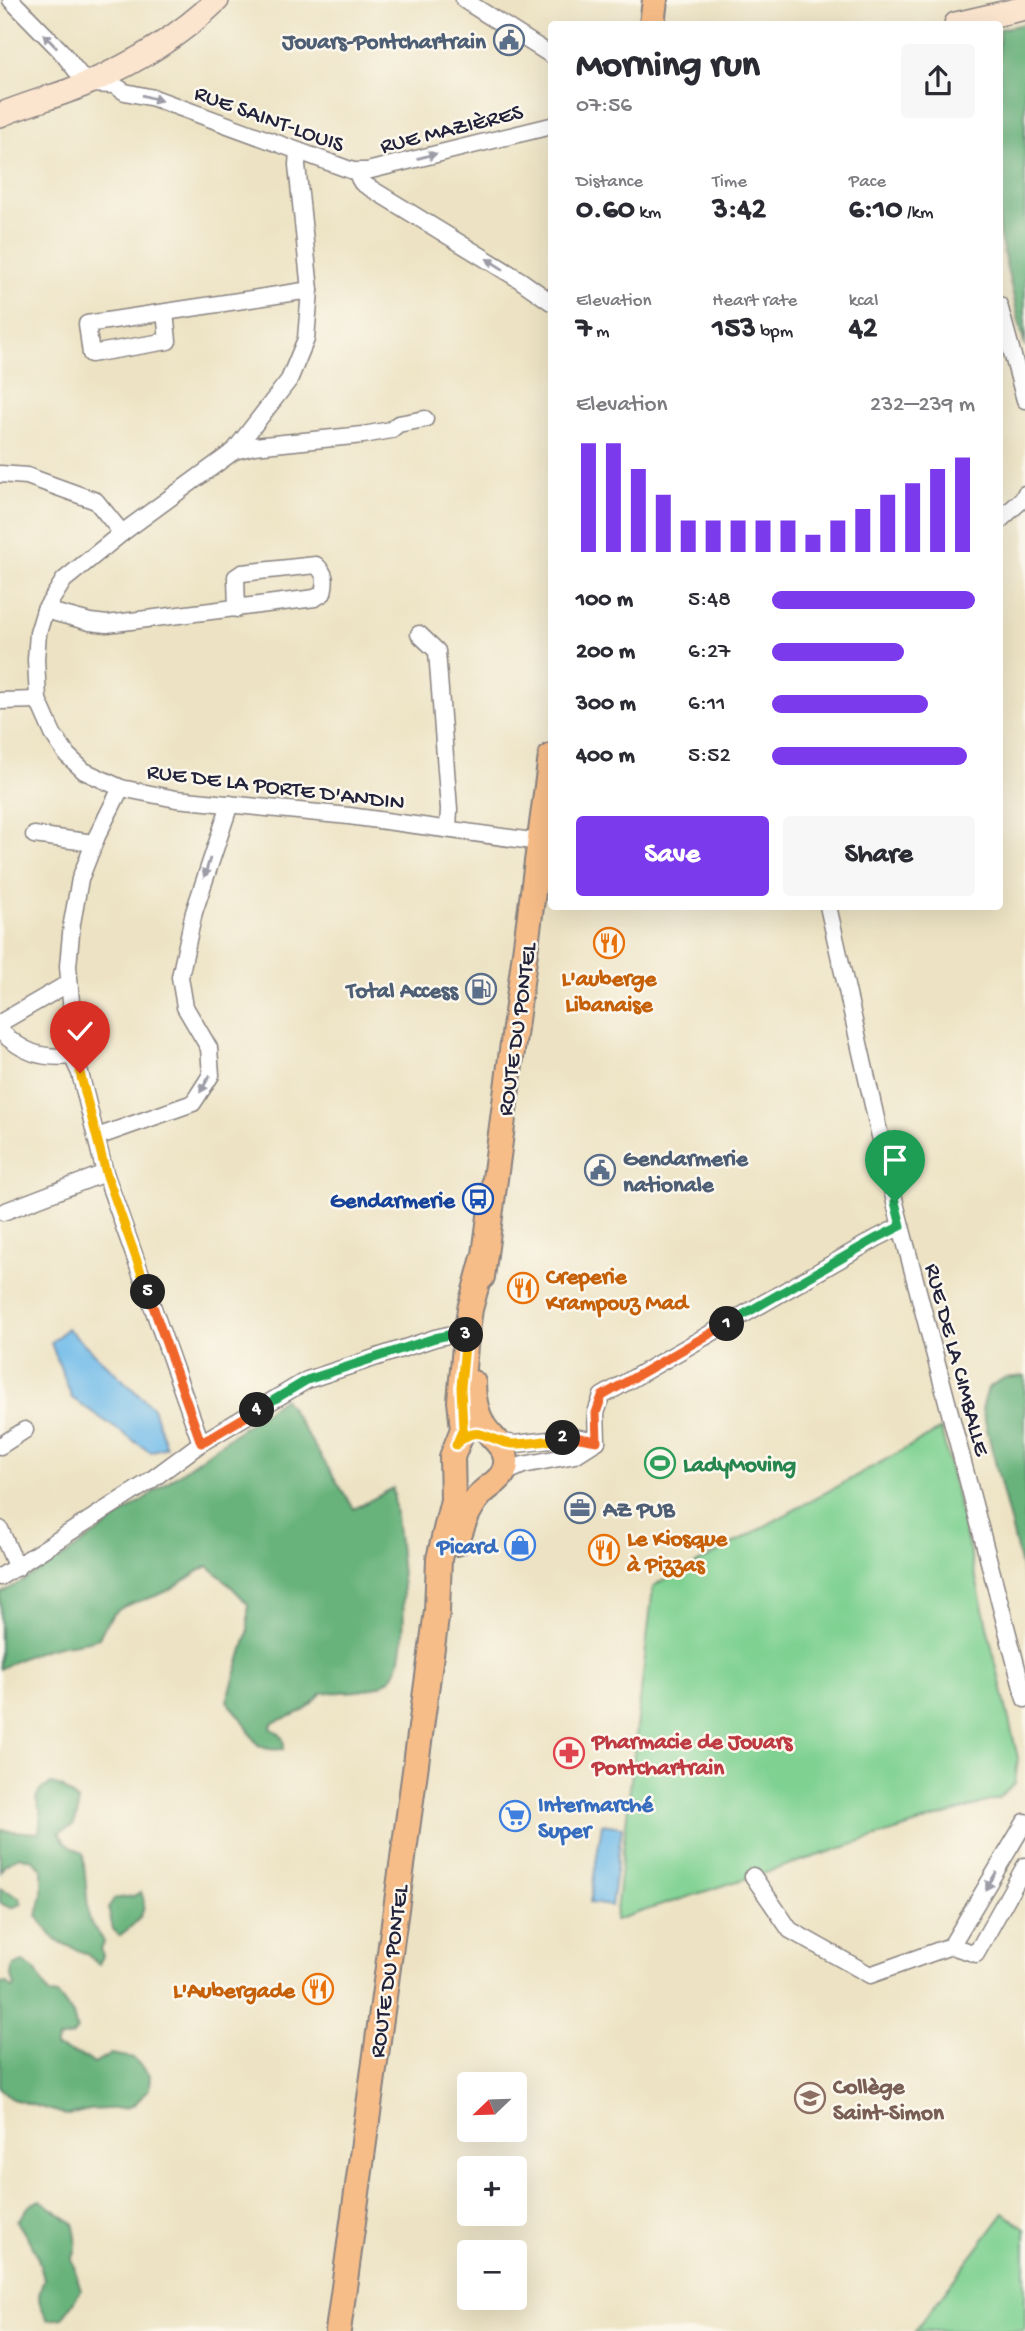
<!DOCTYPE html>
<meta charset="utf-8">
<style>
:root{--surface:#fff;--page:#f7f7f7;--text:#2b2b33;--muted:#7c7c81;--accent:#7c3aed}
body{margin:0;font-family:"Gochi Hand",sans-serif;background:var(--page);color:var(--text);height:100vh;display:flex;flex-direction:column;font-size:26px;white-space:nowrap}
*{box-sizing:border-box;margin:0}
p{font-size:23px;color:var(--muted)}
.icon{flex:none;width:38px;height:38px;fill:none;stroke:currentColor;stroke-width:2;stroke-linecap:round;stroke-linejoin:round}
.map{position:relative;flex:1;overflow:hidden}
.side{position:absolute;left:548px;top:21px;width:455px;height:889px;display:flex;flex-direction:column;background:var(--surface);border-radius:7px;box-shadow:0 7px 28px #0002}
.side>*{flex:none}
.needle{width:46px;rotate:247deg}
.fabs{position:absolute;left:457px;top:2072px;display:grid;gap:14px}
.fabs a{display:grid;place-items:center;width:70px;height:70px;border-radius:7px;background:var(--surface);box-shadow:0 7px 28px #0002;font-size:35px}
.pin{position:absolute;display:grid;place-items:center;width:60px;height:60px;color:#fff;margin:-72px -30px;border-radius:50% 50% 50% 0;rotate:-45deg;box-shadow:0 0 7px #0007}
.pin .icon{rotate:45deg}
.km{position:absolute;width:35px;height:35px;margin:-18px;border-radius:50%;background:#222;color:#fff;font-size:19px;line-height:35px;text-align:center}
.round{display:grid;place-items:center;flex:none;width:74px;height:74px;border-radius:7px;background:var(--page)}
.head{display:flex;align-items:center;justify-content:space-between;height:119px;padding:0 28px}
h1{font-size:38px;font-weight:700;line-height:52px}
.figures{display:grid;grid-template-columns:repeat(3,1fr);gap:10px;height:119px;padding:7px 28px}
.figures div{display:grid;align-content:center}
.figures b{font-size:30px;font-weight:700}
.figures small{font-size:19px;font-weight:400}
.figures p{font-size:19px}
.chart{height:196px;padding:14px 28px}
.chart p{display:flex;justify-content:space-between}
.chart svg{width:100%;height:126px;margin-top:7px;stroke:var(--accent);stroke-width:6}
.action{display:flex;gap:14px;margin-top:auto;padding:14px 28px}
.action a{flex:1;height:80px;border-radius:7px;background:var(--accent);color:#fff;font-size:28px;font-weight:700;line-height:80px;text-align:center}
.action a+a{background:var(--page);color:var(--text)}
ul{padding:0 28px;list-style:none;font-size:23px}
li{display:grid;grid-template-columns:112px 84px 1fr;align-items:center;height:52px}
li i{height:18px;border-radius:9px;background:var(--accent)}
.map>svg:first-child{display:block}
.green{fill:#7fd192;stroke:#507a66;stroke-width:2}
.forest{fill:#67b37c;stroke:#446a5c;stroke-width:2}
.water{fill:#70bbe9;stroke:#496e92;stroke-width:2}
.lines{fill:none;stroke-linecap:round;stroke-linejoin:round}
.street-casing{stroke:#888280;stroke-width:19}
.secondary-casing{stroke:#888280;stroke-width:26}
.primary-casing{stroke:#888280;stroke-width:28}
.street{stroke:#fff;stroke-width:16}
.secondary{stroke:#fce5cf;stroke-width:23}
.primary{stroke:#f7bd88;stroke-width:24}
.oneway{fill:#9c9ca7}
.split-1-casing{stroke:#fff;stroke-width:14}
.split-2-casing{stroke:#fff;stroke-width:14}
.split-3-casing{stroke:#fff;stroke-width:14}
.split-4-casing{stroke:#fff;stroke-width:14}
.split-5-casing{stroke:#fff;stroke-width:14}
.split-6-casing{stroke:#fff;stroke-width:14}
.split-1{stroke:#22a559;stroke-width:9}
.split-2{stroke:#f0652b;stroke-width:9}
.split-3{stroke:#f5b400;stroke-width:9}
.split-4{stroke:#22a559;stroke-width:9}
.split-5{stroke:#f0652b;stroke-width:9}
.split-6{stroke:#f5b400;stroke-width:9}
.labels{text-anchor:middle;stroke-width:5;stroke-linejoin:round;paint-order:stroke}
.service-label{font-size:23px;font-weight:bold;fill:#4e5e75;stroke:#fbf7ec;text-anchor:end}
.street-label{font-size:23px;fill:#22223b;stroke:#fbf7ec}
.food-label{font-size:23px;font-weight:bold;fill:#c56008;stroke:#fbf7ec;text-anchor:start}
.transit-label{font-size:23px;font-weight:bold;fill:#164399;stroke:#fbf7ec;text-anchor:end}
.leisure-label{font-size:23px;font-weight:bold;fill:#27864d;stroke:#fbf7ec;text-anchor:start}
.shop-label{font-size:23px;font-weight:bold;fill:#366cbe;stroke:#fbf7ec;text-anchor:end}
.health-label{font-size:23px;font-weight:bold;fill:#be3a42;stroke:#fbf7ec;text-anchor:start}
.education-label{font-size:23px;font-weight:bold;fill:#785e54;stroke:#fbf7ec;text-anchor:start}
</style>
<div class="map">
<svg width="1025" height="2331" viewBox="0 0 1025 2331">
<rect width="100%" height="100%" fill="#fbf7ec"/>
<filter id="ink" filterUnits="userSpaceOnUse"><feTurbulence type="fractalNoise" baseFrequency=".0143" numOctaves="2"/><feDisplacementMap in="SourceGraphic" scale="14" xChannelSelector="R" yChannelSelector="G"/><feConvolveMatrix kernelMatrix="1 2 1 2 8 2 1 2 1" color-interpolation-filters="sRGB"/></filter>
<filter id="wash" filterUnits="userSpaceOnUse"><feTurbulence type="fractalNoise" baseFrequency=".00686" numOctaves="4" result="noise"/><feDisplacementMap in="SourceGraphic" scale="28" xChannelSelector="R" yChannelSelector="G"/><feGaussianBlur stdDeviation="1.57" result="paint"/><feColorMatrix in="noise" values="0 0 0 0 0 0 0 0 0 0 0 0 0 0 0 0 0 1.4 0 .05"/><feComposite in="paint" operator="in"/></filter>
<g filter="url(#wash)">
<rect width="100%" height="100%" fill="#ede3c4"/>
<g class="green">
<path d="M941,1429l77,329 -3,25 -16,15 -384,122 38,-333 8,-6 24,-11z"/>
<path d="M1004,2213l21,16v102h-110z"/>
</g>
<g class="forest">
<path d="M1025,24v323l-26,-114v-204z"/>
<path d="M1025,1376v206l-43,-173 6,-21 16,-10z"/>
<path d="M284,1398l70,111 39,-21c3,36 24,167 -3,191 -18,15 -46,12 -68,14l-18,18 -32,12 -1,5c10,6 13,9 13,21 -31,3 -28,-8 -42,-30 -4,-6 -10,-12 -15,-18l21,-68v-29l-20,-21 -20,-17c-14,7 -25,16 -39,24 -34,18 -52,5 -70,48 -14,5 -26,5 -40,8 -21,4 -40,12 -59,23v-75l65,-38z"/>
<path d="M51,1784l11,3 16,14v11l-5,14 -14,6 6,10 18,11 6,66c3,11 12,13 15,24l-3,6 2,7 -4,8 -14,-11 -30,-13 -18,-24 5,-21v-26l-9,-9 -14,-4 -15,9 -4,7v-42l39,3 2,-20 -5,-14 4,-9z"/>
<path d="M0,1888l19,9 3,7 -11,4 -11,-5z"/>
<path d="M141,1892c10,21 -6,32 -22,44l-6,-7 -5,-21 6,-9 19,-3z"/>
<path d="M23,1962l12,8 14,24 9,1 15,20 4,15 -5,6 -14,3 -3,8 30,10 9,7 17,-10 22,4 17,17 -1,14 -14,15 -9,4 -37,2 -21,5 -56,-16 -12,-11v-104l6,-1 6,5 3,-2 -3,-9 1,-11z"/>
<path d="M40,2200c12,7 21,17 33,23 4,15 5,23 -1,37l9,30 -18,28 -15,2c-10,-18 -12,-22 -4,-41l-8,-27 -19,-31 13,-16z"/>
</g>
<g class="water">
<path d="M67,1328l86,80 13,39 -16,5 -78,-54 -21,-55z"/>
<path d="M602,1824l20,3 -11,79 -21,-3z"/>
</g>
</g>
<g filter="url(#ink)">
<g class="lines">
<g class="street-casing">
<g id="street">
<path d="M11,0l49,50 27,34 27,1 11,7 29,6 199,73h14l184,-45"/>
<path d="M464,0l87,55"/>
<path d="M298,151l-1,14 13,125 -4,49 -17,41 -55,71 -112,82 -58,47 -19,30 -7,23 -2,26 2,41 15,34 14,21 17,16 37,17 55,11 173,17 198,27"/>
<path d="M360,172l-1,6 3,5 158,97 31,22"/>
<path d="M999,305l26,95"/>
<path d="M165,312l3,29 -77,13 -4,-30 223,-34"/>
<path d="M234,451l20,-5 109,-11 28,-5 7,-6 27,-5"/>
<path d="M0,474l27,2 69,25 26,32"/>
<path d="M999,521l25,-23 1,-4"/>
<path d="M45,610l45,12 17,2 208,-26 8,-5c3,-13 3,-19 -7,-28l-74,8 -6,4 1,32"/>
<path d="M419,634l18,17 12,158 -1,20"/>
<path d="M0,701l38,-1"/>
<path d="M121,788l-24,48 -17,43 -8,44 -4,43 6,71 -2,19 8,17 25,100 96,270"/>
<path d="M34,835l60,8"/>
<path d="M828,906l68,301 129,492"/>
<path d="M0,1023l69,-40"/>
<path d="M0,1031c24,22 41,28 72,25"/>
<path d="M97,1137l96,-34 18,-28 -2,-27 -24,-41 -5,-30 14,-65 36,-108"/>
<path d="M3,1212l102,-39"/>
<path d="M498,1441l17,3 59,-7 23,4 -22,14 -52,10 -20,9"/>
<path d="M597,1441l-1,-28 6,-17 275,-158 24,-12"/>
<path d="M0,1446l25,-16"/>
<path d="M0,1529l17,39"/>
<path d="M0,1577l147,-94 54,-40 106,-63 128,-42 13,-3h18"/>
<path d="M753,1876l37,54 80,45 81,-29 25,8 49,-88"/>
<path d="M951,1946l74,-124"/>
</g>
</g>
<g class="secondary-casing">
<g id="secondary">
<path d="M956,24l69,-16"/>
<path d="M0,115c28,-12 58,-19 86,-31 47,-20 95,-49 131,-84"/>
</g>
</g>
<g class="primary-casing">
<g id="primary">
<path d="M652,24l3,-24"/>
<path d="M482,1277l69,-521"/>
<path d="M457,1543c5,-17 11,-35 24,-49 7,-8 18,-12 23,-22 9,-23 -12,-31 -21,-47 -7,-13 -10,-28 -10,-42"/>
<path d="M338,2331l99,-720 2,-52 14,-59 -1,-43 11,-28 -3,-28 5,-55 5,-37 13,-48"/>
</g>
</g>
<use href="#street" class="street"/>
<use href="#secondary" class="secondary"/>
<use href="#primary" class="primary"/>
</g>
<defs><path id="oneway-solid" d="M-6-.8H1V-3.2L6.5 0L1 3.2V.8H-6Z" transform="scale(1.75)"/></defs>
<g class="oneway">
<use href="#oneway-solid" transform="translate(50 41) rotate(-134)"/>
<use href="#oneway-solid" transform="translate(152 98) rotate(16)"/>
<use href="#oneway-solid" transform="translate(427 156) rotate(-14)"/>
<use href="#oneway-solid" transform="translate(495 264) rotate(-148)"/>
<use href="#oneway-solid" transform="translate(207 868) rotate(107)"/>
<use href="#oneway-solid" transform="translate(205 1084) rotate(120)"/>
<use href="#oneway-solid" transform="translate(991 1881) rotate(121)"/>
</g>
</g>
<g class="lines" filter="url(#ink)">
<g class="split-1-casing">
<path id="split-1" d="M727,1324l150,-86 24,-12 -6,-24"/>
</g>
<g class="split-2-casing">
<path id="split-2" d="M563,1438l11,-1 23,4 -1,-28 6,-17 125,-72"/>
</g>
<g class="split-3-casing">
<path id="split-3" d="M466,1335l-5,52 2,42 -7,16c22,-25 34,-2 57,-1 17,0 34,-3 50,-6"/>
</g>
<g class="split-4-casing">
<path id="split-4" d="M257,1410l50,-30 128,-42 13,-3h18"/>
</g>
<g class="split-5-casing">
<path id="split-5" d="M148,1292l53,151 56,-33"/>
</g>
<g class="split-6-casing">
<path id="split-6" d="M80,1073l26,100 42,119"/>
</g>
<use href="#split-1" class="split-1"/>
<use href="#split-2" class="split-2"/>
<use href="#split-3" class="split-3"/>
<use href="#split-4" class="split-4"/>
<use href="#split-5" class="split-5"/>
<use href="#split-6" class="split-6"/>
</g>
<defs>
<g id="civic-ring" transform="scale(1.575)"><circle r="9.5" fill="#fbf7ec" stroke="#5c6f8a" stroke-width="1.5"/><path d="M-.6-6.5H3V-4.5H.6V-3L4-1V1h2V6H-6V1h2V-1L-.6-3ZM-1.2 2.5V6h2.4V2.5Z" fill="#5c6f8a"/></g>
<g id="restaurant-ring" transform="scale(1.575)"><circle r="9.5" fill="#fbf7ec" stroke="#e8710a" stroke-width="1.5"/><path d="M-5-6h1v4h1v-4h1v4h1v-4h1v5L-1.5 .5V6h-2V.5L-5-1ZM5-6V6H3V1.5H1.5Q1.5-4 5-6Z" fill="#e8710a"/></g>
<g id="fuel-ring" transform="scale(1.575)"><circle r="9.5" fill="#fbf7ec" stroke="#5c6f8a" stroke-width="1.5"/><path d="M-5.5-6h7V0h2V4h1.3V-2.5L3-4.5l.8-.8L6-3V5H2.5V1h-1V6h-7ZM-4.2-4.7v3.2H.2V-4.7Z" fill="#5c6f8a"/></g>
<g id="bus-ring" transform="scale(1.575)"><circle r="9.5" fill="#fbf7ec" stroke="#1a4fb4" stroke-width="1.5"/><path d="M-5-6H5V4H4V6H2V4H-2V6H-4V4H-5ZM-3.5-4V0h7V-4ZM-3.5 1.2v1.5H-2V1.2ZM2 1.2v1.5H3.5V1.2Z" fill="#1a4fb4"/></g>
<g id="stadium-ring" transform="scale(1.575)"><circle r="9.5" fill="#fbf7ec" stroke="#2e9e5b" stroke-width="1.5"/><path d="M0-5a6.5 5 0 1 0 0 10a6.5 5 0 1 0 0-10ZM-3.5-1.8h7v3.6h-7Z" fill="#2e9e5b"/></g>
<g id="office-ring" transform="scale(1.575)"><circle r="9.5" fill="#fbf7ec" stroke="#5c6f8a" stroke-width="1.5"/><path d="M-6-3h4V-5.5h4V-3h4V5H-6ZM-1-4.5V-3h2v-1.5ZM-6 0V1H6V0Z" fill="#5c6f8a"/></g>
<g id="shop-ring" transform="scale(1.575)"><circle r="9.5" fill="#fbf7ec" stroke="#3f7fe0" stroke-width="1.5"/><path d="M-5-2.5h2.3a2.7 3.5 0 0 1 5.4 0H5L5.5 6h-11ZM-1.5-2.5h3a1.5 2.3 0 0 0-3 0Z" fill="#3f7fe0"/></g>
<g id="pharmacy-ring" transform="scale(1.575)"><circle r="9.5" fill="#fbf7ec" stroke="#e0444e" stroke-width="1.5"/><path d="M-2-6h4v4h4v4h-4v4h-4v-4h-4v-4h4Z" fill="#e0444e"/></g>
<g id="supermarket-ring" transform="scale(1.575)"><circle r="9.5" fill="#fbf7ec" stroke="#3f7fe0" stroke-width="1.5"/><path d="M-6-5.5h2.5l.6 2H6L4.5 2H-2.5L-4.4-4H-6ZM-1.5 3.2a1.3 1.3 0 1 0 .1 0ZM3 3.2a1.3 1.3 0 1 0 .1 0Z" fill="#3f7fe0"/></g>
<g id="school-ring" transform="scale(1.575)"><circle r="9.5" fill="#fbf7ec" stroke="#8d6e63" stroke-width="1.5"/><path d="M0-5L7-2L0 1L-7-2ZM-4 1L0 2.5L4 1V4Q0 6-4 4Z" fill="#8d6e63"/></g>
</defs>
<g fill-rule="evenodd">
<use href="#civic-ring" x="509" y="40"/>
<use href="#restaurant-ring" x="609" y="943"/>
<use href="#fuel-ring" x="481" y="989"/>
<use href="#civic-ring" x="600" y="1170"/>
<use href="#bus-ring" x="478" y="1199"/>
<use href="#restaurant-ring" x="523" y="1288"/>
<use href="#stadium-ring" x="660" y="1463"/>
<use href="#office-ring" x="580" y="1508"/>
<use href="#shop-ring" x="520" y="1545"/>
<use href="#restaurant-ring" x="604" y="1550"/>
<use href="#pharmacy-ring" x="569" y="1753"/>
<use href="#supermarket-ring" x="515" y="1816"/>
<use href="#restaurant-ring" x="318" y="1989"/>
<use href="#school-ring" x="810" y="2098"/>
</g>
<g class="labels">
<g class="service-label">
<text x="486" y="48">Jouars-Pontchartrain</text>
<text x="458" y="997">Total Access</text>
<text x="623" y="1165" text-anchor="start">Gendarmerie<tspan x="623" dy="26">nationale</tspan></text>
<text x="603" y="1516" text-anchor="start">AZ PUB</text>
</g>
<g class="street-label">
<text transform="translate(270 117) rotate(20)" y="8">RUE SAINT-LOUIS</text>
<text transform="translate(451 127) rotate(-14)" y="8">RUE MAZIÈRES</text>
<text transform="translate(276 785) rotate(7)" y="8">RUE DE LA PORTE D'ANDIN</text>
<text transform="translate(515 1029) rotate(-82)" y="8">ROUTE DU PONTEL</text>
<text transform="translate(959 1359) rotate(75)" y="8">RUE DE LA CIMBALLE</text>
<text transform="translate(387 1971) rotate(-82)" y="8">ROUTE DU PONTEL</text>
</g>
<g class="food-label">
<text x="609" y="985" text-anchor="middle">L'auberge<tspan x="609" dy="26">Libanaise</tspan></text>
<text x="546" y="1283">Creperie<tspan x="546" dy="26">Krampouz Mad</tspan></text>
<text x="627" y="1545">Le Kiosque<tspan x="627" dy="26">à Pizzas</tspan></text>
<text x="295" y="1997" text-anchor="end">L'Aubergade</text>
</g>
<g class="transit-label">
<text x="455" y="1207">Gendarmerie</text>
</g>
<g class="leisure-label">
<text x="683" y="1471">LadyMoving</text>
</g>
<g class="shop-label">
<text x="497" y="1553">Picard</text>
<text x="538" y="1811" text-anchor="start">Intermarché<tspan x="538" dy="26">Super</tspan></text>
</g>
<g class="health-label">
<text x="592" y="1748">Pharmacie de Jouars<tspan x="592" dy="26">Pontchartrain</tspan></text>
</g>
<g class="education-label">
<text x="833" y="2093">Collège<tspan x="833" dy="26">Saint-Simon</tspan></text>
</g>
</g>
</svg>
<div class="fabs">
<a><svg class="needle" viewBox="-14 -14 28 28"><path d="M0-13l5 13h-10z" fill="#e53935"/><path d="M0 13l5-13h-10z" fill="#7c7c81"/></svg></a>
<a>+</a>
<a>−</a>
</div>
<div class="pin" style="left:895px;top:1202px;background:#1e9e55"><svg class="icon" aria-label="arrive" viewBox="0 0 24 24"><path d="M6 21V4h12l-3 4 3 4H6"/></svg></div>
<div class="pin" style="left:80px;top:1073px;background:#d93025"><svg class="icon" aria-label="check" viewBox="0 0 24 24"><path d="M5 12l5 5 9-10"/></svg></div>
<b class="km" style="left:727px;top:1324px">1</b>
<b class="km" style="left:563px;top:1438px">2</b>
<b class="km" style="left:466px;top:1335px">3</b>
<b class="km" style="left:257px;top:1410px">4</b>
<b class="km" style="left:148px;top:1292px">5</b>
<section class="side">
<div class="head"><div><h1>Morning run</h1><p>07:56</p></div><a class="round"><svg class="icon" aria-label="share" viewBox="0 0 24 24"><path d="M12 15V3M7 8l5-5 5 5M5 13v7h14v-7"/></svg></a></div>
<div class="figures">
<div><p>Distance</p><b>0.60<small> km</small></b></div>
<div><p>Time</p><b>3:42</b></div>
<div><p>Pace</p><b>6:10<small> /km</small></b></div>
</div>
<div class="figures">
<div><p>Elevation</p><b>7<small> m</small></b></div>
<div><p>Heart rate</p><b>153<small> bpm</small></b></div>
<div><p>kcal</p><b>42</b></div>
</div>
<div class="chart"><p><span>Elevation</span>232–239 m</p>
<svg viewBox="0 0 160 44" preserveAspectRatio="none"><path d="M5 44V6M15 44V6M25 44V15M35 44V24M45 44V33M55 44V33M65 44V33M75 44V33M85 44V33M95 44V38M105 44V33M115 44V29M125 44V24M135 44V20M145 44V15M155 44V11"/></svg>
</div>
<ul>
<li><b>100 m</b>5:48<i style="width:100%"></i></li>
<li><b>200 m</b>6:27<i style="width:65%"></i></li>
<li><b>300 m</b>6:11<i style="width:77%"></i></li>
<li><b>400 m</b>5:52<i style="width:96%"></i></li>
</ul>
<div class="action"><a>Save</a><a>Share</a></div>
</section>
</div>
